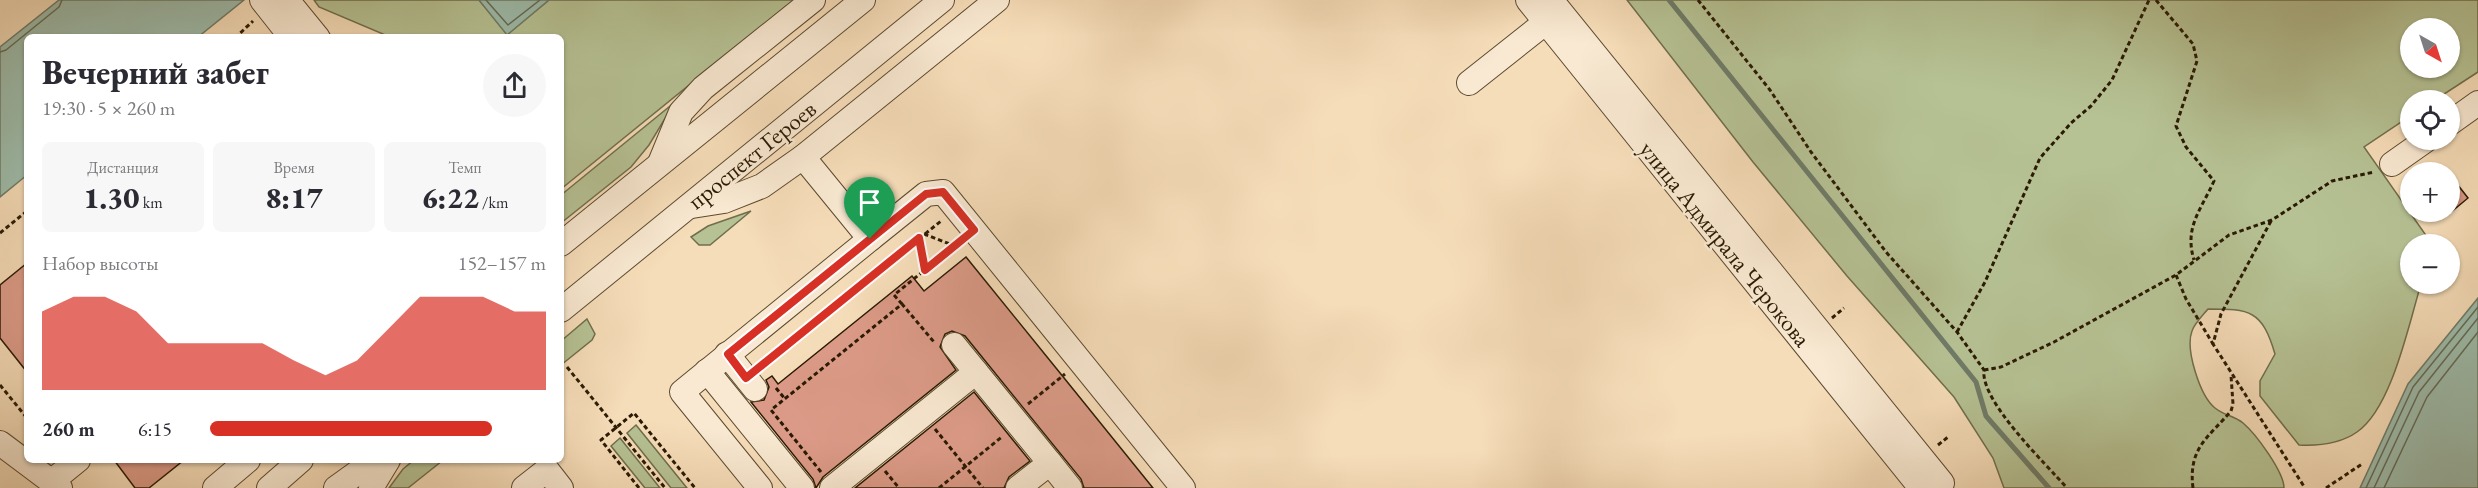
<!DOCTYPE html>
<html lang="ru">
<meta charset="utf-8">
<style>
:root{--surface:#fff;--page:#f7f7f7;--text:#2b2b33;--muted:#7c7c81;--accent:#d93025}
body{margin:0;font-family:"EB Garamond",serif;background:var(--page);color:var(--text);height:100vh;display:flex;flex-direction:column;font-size:22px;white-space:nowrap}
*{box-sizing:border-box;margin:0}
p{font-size:20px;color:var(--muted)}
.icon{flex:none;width:33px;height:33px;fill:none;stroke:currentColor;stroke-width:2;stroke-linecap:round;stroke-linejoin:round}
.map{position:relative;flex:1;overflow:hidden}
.panel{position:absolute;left:24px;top:34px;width:540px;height:429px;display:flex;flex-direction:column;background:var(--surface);border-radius:9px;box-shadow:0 2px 4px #0004}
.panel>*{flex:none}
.needle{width:39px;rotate:141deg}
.buttons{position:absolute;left:2400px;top:18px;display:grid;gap:12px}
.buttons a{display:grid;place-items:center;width:60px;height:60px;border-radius:50%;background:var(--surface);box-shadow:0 2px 4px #0004;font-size:30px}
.pin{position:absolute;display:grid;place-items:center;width:51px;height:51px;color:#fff;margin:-62px -26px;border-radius:50% 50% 50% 0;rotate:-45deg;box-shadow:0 0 6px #0007}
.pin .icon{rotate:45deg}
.round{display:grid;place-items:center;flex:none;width:63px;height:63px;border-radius:32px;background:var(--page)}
.headline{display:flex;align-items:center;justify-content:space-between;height:102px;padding:0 18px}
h1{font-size:33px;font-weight:800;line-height:45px}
.stats{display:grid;grid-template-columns:repeat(3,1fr);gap:9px;height:102px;padding:6px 18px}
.stats div{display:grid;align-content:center;border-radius:9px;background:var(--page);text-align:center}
.stats b{font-size:30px;font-weight:800}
.stats small{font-size:16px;font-weight:400}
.stats p{font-size:16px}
.chart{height:168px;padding:12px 18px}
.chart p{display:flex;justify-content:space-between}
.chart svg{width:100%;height:108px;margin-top:6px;fill:var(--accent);opacity:.7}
ul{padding:0 18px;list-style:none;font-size:20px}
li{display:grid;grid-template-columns:96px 72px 1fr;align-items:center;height:45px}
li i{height:15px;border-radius:8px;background:var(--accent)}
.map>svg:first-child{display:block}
.green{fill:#b6c294;stroke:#706e4c;stroke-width:1.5;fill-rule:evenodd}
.water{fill:#9dbcab;stroke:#6f7b68;stroke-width:1.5}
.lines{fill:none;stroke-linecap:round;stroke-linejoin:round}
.shore{stroke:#646b57;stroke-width:1.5}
.stream{stroke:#6f7b68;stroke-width:5}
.building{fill:#db9a87;stroke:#2a1a03;stroke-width:1.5}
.minor-casing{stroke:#5d4b30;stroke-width:26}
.path{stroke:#2a1a03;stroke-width:3;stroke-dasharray:4.5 3;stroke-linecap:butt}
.minor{stroke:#f9e9d2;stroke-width:24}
.route-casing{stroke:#fff;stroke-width:12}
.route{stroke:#d93025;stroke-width:8}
.labels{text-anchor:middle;stroke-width:5;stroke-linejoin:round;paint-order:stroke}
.street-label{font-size:24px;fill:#2a1a03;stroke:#f9e9d2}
</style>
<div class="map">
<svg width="2478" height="488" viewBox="0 0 2478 488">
<rect width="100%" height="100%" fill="#f6ddb9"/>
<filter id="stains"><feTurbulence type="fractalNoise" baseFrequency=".00333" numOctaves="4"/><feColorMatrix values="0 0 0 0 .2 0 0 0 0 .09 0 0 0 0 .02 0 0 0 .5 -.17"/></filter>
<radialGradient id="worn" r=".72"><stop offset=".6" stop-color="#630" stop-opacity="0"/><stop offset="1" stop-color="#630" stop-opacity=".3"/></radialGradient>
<g class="green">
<path d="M314,0h165l28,34 42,-34h245l-233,189v-151l-171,-1 -71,-30z"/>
<path d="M1627,0h851v72l-43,28h-25v16l-46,31 68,97h-22v40h11c-12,39 -29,124 -64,148 -17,12 -38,14 -58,13l-39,-49v-15l15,-27c-13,-44 -25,-45 -67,-45 -5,6 -14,15 -16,22 -7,18 8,65 23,77 8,7 20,8 28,15 13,11 41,49 41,65h-280l-11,-30 -39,-61 -107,-121 -94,-114zM2450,28v40h-40v-40z"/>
<path d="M675,102l-26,43 -18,22 -70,56v-28z"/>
<path d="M751,211l-41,34h-11l-8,-8 17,-11z"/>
<path d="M587,319l8,15 -3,6 -31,25v-24z"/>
<path d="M636,425l51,63h-16l-44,-55z"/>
<path d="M620,438l40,50h-15l-34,-42z"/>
<path d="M414,460l28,1 -34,27h-19l14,-19z"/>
</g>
<g class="water">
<path d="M59,0h185l-46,37 -171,1v137l-27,22v-150z"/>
<path d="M479,0h70l-42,35z"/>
<path d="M2478,298v190h-118l48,-104z"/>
</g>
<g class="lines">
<g class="shore">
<path d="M486,0l22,25 32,-25"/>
<path d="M0,52l6,-2 53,-43 3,-7"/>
<path d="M2366,488l47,-101 65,-80"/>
<path d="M2374,488l45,-96 59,-74"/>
<path d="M2384,488l43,-91 51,-65"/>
</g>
<path class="stream" d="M1669,0l307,382 10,34 63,72"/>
</g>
<g class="building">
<path d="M2450,175l18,23 -18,15z"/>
<path d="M966,257l90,111 97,120h-69l-3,-9 -116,-143 -13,-5 -7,3 -5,13 16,23 -133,107 -7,11 -3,-9 -62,-77 13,-2 5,-13 -3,-7 6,-4 6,8 134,-108 12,15z"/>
<path d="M27,263v109l-27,-34v-53z"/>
<path d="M974,392l56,69 -21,16 -5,11h-149z"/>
<path d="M114,460h70l-35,28h-14z"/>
</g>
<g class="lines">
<g class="minor-casing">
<g id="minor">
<path d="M262,0l30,38"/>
<path d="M287,0l31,38"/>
<path d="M1528,0l393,488"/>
<path d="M1551,0l391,483 -7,5"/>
<path d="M1469,83l77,-61"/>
<path d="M2450,123l28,-20"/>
<path d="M803,157l67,82 56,-45 17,-2 240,296"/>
<path d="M660,163l21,-51 22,-24 110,-88"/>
<path d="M2392,164l34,-24"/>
<path d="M692,206l32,-5 38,-15 41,-29 194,-157"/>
<path d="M561,244l302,-244"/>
<path d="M561,310l381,-310"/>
<path d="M954,345l96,118 -32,25"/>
<path d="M727,354l28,35"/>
<path d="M707,371l95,117"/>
<path d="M0,443l60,45"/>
<path d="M1050,463l20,25"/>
<path d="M52,481l26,-21"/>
<path d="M215,488l33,-28"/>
<path d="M269,488l32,-28"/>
<path d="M336,488l39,-28"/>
<path d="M371,488l17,-28"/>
<path d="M524,488l23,-18 14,18"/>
<path d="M760,488l-78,-96 188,-153"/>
<path d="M832,488l144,-116"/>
</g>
</g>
<g class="path">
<path d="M1698,0l72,90 41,62 75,100 71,80 27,38c-4,31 62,94 83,118"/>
<path d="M2156,0l37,44 4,17 -21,65 10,21 28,34c-13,29 -30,46 -20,79"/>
<path d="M235,38l18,-17"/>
<path d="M2271,221l-50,93 -8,30 92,144"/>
<path d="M0,233l27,-22"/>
<path d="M924,234l31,12"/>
<path d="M919,238l6,31"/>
<path d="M2176,275l10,24 27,45"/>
<path d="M902,304l-8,-9 64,-52"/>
<path d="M1832,318l12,-10"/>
<path d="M1957,332l28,-50 55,-124 31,-35 20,-17 21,-26 37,-80"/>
<path d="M762,366l179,-145"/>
<path d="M567,367l98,121"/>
<path d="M1984,370l17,-3 53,-25 122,-67 53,-40 43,-15 60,-39 42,-9"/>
<path d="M0,385l27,33"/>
<path d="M776,388l9,11"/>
<path d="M1028,404l37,-30"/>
<path d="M935,429l48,59"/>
<path d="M1938,445l10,-8"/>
<path d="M885,471l14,17"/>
<path d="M821,472l-50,-62 131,-106 32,38"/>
<path d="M639,488l-38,-48 33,-27 61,75"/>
<path d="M939,488l64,-52"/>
<path d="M2193,488c-5,-40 15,-50 38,-77l2,-7 -2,-29"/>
<path d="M2326,488l36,-24"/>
</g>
<use href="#minor" class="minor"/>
</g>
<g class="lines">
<g class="route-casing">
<path id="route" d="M943,192l31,38 -49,40 -6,-32 -173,140 -18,-24 198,-160z"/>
</g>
<use href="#route" class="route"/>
</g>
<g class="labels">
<g class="street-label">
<text transform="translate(752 155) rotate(-39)" y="8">проспект Героев</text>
<text transform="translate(1725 244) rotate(51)" y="8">улица Адмирала Черокова</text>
</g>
</g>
<rect width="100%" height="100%" filter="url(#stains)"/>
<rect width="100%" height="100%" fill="url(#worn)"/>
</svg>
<div class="buttons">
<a><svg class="needle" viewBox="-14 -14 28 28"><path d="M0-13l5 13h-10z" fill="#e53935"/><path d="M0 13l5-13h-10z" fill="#7c7c81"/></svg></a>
<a><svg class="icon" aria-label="locate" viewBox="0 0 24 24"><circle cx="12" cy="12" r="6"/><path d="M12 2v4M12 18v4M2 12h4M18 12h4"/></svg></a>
<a>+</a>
<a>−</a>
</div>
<div class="pin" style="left:870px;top:239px;background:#1e9e55"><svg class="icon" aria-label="arrive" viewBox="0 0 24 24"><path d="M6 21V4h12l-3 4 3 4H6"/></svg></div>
<section class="panel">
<div class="headline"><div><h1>Вечерний забег</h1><p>19:30 · 5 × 260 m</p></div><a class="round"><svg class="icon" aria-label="share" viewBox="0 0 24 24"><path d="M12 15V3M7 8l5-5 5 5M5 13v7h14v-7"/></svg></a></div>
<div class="stats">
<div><p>Дистанция</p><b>1.30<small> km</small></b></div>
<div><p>Время</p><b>8:17</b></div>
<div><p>Темп</p><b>6:22<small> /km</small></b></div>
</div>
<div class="chart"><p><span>Набор высоты</span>152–157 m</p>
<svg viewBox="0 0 160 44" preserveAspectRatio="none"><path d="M0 44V12L10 6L20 6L30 12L40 25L50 25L60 25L70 25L80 32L90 38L100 32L110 19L120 6L130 6L140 6L150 12L160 12V44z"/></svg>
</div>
<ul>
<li><b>260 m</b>6:15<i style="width:84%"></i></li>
</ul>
</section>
</div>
